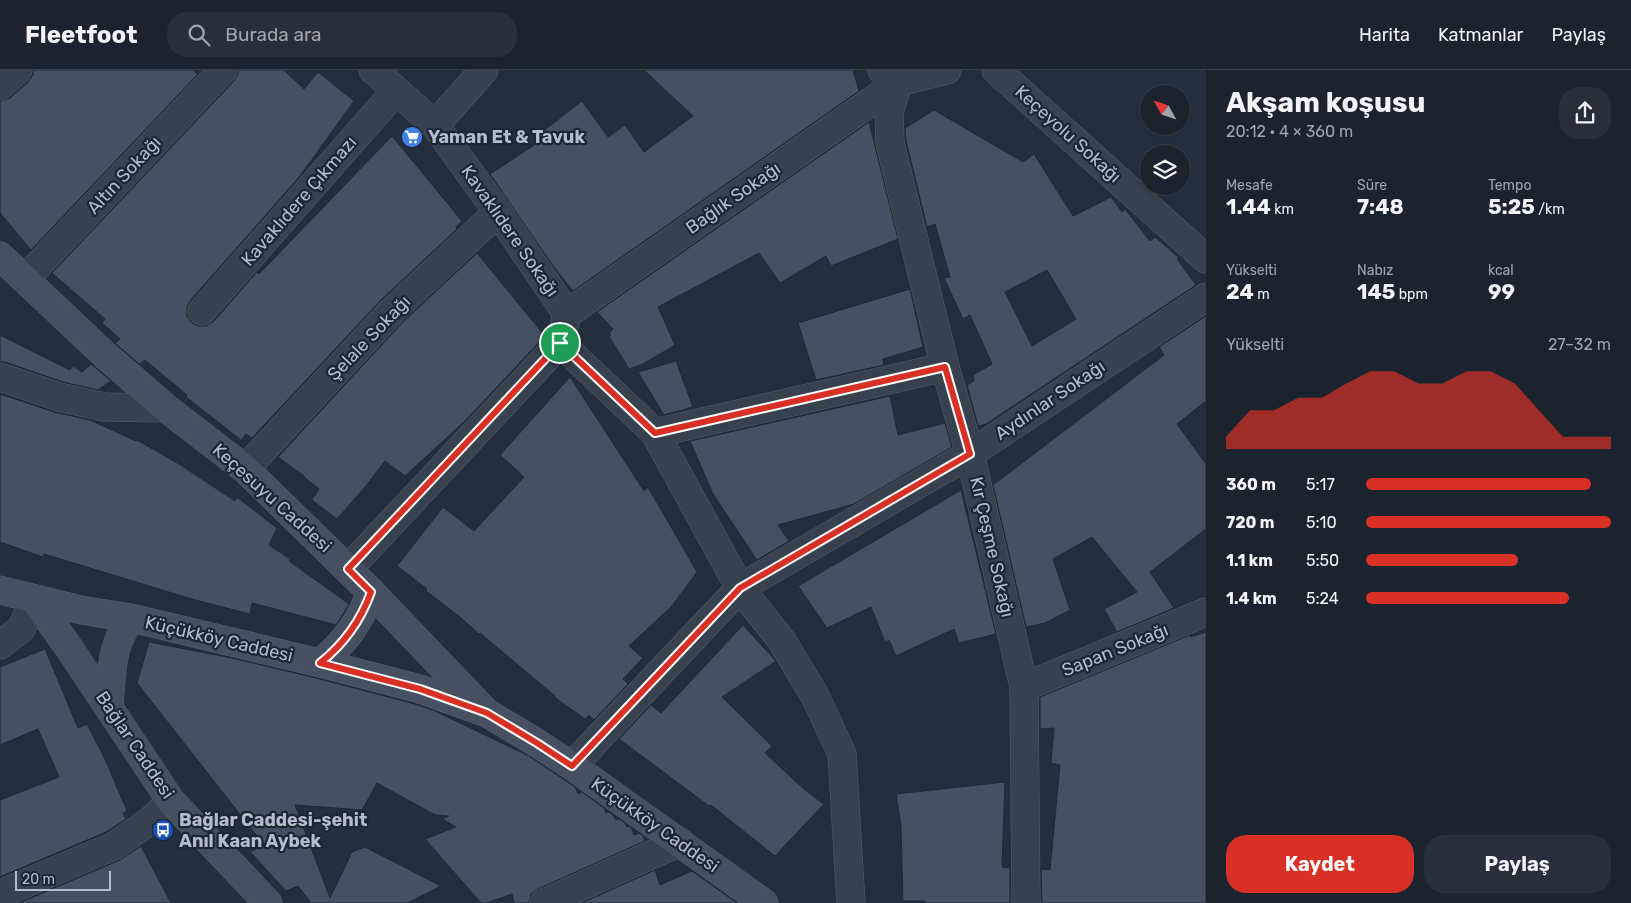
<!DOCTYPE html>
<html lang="tr">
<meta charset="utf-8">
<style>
:root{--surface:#1b232e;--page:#282f3a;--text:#f1f3f6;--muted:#a0a4aa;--line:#39404a;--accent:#d93025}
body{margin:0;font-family:Rubik,sans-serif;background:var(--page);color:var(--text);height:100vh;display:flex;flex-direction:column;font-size:19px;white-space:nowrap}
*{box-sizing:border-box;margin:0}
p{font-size:16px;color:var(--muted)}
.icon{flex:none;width:28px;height:28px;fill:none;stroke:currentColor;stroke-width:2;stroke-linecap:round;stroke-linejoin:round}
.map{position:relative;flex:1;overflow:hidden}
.panel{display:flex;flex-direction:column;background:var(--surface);width:425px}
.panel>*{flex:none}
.needle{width:32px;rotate:310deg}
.fabs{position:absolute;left:1140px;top:15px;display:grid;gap:10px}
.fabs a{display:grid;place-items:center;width:50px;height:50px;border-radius:50%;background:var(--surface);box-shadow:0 2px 8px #0003,0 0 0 1px var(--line);font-size:25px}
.scale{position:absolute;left:15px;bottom:12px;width:96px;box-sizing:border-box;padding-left:5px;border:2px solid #b4bcc9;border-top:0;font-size:14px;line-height:18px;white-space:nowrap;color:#b4bcc9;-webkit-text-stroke:4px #1d2633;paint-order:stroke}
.pin{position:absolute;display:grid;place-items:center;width:42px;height:42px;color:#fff;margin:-21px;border:2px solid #fff;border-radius:50%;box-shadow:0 1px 5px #0007}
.round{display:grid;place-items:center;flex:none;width:52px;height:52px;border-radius:20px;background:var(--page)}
.head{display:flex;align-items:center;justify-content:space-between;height:85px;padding:0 20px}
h1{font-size:28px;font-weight:700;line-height:38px}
.metrics{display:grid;grid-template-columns:repeat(3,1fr);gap:8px;height:85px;padding:5px 20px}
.metrics div{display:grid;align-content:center}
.metrics b{font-size:21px;font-weight:700}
.metrics small{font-size:14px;font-weight:400}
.metrics p{font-size:14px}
.chart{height:140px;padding:10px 20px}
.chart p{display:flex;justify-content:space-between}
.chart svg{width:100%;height:90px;margin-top:5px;fill:var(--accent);opacity:.7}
.action{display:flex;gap:10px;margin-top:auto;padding:10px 20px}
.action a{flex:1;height:58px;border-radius:20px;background:var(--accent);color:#fff;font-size:20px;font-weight:700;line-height:58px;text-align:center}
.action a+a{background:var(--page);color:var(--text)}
ul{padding:0 20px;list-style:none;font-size:16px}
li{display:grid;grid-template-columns:80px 60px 1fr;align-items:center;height:38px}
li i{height:12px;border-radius:6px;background:var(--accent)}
header{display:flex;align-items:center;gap:30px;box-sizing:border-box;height:70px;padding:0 25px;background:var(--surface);border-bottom:1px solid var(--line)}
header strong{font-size:24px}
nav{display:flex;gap:28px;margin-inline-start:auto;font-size:18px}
.search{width:350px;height:45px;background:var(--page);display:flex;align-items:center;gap:12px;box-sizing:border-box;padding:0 18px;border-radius:20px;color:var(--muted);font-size:19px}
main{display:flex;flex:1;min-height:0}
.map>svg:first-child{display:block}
.building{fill:#455162;stroke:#1f2835;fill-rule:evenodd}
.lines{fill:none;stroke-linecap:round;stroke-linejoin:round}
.street-casing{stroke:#565f6c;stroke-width:29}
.secondary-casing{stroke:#565f6c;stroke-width:29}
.street{stroke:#38414e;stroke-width:28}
.secondary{stroke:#465061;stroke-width:28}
.route-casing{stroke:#fff;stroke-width:10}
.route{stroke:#d93025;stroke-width:6}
.labels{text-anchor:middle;stroke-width:4.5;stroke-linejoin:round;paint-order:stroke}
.street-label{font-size:18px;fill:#b4bcc9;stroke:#1d2633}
.poi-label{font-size:18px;font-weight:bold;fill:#b4bcc9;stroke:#1d2633;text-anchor:start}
</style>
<header>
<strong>Fleetfoot</strong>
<div class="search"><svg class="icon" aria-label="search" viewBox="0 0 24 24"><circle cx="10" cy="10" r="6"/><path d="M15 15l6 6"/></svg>Burada ara</div>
<nav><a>Harita</a><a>Katmanlar</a><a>Paylaş</a></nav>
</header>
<main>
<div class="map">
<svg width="1206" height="833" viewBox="0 0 1206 833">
<rect width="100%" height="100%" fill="#242f3e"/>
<g class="building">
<path d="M33,0h160l5,4 -167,176 -31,-37v-112l10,-3 18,-16 5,-7z"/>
<path d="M238,0h46l20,19 14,-17 36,29 -54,75 -110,125 -3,6v9l5,7 6,3h8l8,-5 43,-49 2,2 133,-138 70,85 -6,6 1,2 -76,71 -129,138 -6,-4 -5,6 -55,-43 1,-2 -42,-35 -6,4 -23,-20 -1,-1 5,-4 -18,-16 3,-4 -53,-46 182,-192 4,-7z"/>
<path d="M644,0h209l6,21 -286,200 -20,-25 -63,-92 52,-34 -4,-5 44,-34 26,36 17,-12 19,27 49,-36z"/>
<path d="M934,40l89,52 11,-8 39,62 38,-19 11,15 3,-3 25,32 5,-4 24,21 -2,1 19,26 -210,139 -8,2 -11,-41 7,-4 -1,-6 19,-11 -22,-49 -7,4 -19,-41 6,-1 -15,-53 -8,3 -21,-86 -1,-13zM1047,200l29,49 -44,27 -27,-54z"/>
<path d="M869,52l29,117 -67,27 -5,-10 -46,27 -21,-30 -101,54 17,38 -32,19 -14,5 -20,-33 2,-1 -2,-2 4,-4 -16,-17z"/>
<path d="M477,183l68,83 -80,85 -60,55 -20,-15 -19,25 -29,33 -25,-19 7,-11 -15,-12v-1l-26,-19 125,-135z"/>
<path d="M910,219l13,58 -40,12 1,6 -68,15 -18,-57z"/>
<path d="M1206,246v85l-29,23 29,40v65l-56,43 24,36 -57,24 -13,-23 33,-17 -45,-55 -39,22 17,51 -25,13 -19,4 -33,-142 171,-130 -5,-8z"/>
<path d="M0,265l70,35 3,-4 9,6 9,-8 20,17 -13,9 -35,-8 -58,-20h-5z"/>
<path d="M676,291l17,46 -29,8 -26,-43z"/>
<path d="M570,307l74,114 4,-4 49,85 -26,35 -42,39 14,12 -20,21 5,5 -34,36 -5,-5 -4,4 -31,-22 1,-1 -75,-63 -1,1 -19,-17 -34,-26 1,-2 -30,-23 46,-59 31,24 50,-54 -24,-22z"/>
<path d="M0,324l54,18 36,8 46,21 1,-1 42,24 56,37 2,-4 40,31 -8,17 21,14 -1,2 60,43 -6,10 -7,11 -84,-22 -2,11 -55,-14 -151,-46 -1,3 -43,-15z"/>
<path d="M890,326l8,39 47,-12 7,24 -98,57 -76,21 11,16 -32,19 -44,-66 -23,-53z"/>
<path d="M961,420l35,144 -37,9 -5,-14 -58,27 -7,-16 -4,2 -14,-35 -44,21 -29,-42z"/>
<path d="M743,555l33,36 -54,36 50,49 -7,7 40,37 19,14 -49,52 -64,-51 -2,1 -90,-67 32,-34 10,8z"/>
<path d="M1206,562v271h-164l-1,-34 9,1 10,-105 -9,-2 3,-35 -14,1v-32l150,-62 1,2z"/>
<path d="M149,572l83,16 84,20 99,26 18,6 96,46 46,31 3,7 4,-2 22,16 2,5 3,-1 4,3 3,5 3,-1 6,4 2,4 2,-1 2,1 3,8 5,-2 4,3 2,5 -107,48 -7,5 -2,9h-15l-2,-9 -25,9h-6l-56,-64 31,-12 -14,-8 7,-3 -14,-1 -58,-32 -15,27 -67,-5 35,93 22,-46 13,-5 76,39 -34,17h-96l-13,-17 -12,5 -36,-39 14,-7 -127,-162z"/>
<path d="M45,579l33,79 9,-4 18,35 22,52 -4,2 3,6 -20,13 -106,45v-77l59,-23 -21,-48 -38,16v-78z"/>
<path d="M1005,712l-3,85 8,1v35h-85v-2h-22l-2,-75 -5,-32z"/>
<path d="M141,776l30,57h-152l101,-43z"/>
<path d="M655,800l5,15 32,-14 45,32h-155z"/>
</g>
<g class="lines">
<g class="street-casing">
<g id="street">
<path d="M373,0l62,55 63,87 69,102 -7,29 95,90 85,155 42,53 33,55 27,58 9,149"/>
<path d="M882,0l17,12 48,-12"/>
<path d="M996,0l210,189"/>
<path d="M899,12l-10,29 1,32 55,224 25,87 54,233 2,216"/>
<path d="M0,16l18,-16"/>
<path d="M435,55l49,-55"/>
<path d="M25,209l198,-209"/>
<path d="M202,241l194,-220"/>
<path d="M567,244l332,-232"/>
<path d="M0,307l59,20 45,10 62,1"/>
<path d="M655,363l290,-66"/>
<path d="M245,399l147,-158 106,-99"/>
<path d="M348,499l212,-226"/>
<path d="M0,575l21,-16 14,-29"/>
<path d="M1024,617l182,-75"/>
<path d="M572,696l168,-178 230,-134 236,-157"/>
<path d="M0,824l114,-48 37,-26 20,-19"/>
<path d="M544,833l136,-61"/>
</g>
</g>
<g class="secondary-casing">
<g id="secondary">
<path d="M0,186l106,100 60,52 79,61 126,123 111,116"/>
<path d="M0,520l81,20 50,8 189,45 100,26 67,24 50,30 35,23 192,137"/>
<path d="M35,530l34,48 102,153 97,102"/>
<path d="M320,593c24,-19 41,-43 51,-71"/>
<path d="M109,637c3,-35 1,-60 22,-89"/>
</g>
</g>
<use href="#street" class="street"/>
<use href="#secondary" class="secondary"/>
</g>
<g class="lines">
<g class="route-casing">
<path id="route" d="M560,273l95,90 290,-66 25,87 -230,134 -168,178 -35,-23 -50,-30 -67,-24 -100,-26c24,-19 41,-43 51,-71l-23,-23z"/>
</g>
<use href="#route" class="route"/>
</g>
<defs>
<g id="supermarket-disc" transform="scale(1.125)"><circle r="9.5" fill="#3f7fe0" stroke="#1d2633"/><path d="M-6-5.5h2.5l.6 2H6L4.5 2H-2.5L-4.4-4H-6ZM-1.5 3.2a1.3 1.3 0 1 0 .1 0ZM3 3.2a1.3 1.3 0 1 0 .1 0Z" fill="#fff"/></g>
<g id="bus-disc" transform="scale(1.125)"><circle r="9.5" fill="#1a4fb4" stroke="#1d2633"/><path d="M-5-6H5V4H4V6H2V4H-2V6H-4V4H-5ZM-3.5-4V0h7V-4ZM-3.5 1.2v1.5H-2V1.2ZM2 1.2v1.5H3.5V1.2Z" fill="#fff"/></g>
</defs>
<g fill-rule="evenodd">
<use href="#supermarket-disc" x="412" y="67"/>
<use href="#bus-disc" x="163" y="760"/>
</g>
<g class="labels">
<g class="street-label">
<text transform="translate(1068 64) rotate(42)" y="6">Keçeyolu Sokağı</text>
<text transform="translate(124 105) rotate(-47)" y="6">Altın Sokağı</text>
<text transform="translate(733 128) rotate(-35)" y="6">Bağlık Sokağı</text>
<text transform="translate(299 131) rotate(-49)" y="6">Kavaklıdere Çıkmazı</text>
<text transform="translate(510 161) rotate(55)" y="6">Kavaklıdere Sokağı</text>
<text transform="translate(369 268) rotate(-46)" y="6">Şelale Sokağı</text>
<text transform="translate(1050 330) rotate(-34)" y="6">Aydınlar Sokağı</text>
<text transform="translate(272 428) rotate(42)" y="6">Keçesuyu Caddesi</text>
<text transform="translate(992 477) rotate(77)" y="6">Kır Çeşme Sokağı</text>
<text transform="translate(219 569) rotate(13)" y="6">Küçükköy Caddesi</text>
<text transform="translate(1115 580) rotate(-22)" y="6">Sapan Sokağı</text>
<text transform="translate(135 675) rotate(56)" y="6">Bağlar Caddesi</text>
<text transform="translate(655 755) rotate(35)" y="6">Küçükköy Caddesi</text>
</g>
<g class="poi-label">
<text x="428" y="73">Yaman Et &amp; Tavuk</text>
<text x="179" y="756">Bağlar Caddesi-şehit<tspan x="179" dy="21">Anıl Kaan Aybek</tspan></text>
</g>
</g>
</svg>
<div class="fabs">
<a><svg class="needle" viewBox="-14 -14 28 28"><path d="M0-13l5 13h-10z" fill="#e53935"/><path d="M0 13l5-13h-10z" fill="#a0a4aa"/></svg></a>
<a><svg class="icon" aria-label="layers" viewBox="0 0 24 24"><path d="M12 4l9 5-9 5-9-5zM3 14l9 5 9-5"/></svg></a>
</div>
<div class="scale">20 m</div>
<div class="pin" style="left:560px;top:273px;background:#1e9e55"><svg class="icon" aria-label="arrive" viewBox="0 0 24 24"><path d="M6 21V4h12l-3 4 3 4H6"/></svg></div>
</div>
<section class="panel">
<div class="head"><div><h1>Akşam koşusu</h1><p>20:12 · 4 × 360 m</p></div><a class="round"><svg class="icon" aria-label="share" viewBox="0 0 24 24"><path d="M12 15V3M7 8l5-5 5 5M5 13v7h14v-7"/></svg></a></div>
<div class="metrics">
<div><p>Mesafe</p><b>1.44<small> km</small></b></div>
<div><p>Süre</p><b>7:48</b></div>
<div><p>Tempo</p><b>5:25<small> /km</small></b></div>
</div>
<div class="metrics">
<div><p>Yükselti</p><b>24<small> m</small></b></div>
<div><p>Nabız</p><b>145<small> bpm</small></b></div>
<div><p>kcal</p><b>99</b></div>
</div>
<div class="chart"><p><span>Yükselti</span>27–32 m</p>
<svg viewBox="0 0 160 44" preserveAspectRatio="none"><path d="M0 44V38L10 25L20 25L30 19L40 19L50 12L60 6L70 6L80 12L90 12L100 6L110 6L120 12L130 25L140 38L150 38L160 38V44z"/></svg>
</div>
<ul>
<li><b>360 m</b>5:17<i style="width:92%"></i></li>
<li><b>720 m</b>5:10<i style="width:100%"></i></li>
<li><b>1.1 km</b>5:50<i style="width:62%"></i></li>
<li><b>1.4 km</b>5:24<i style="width:83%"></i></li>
</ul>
<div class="action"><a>Kaydet</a><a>Paylaş</a></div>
</section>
</main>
